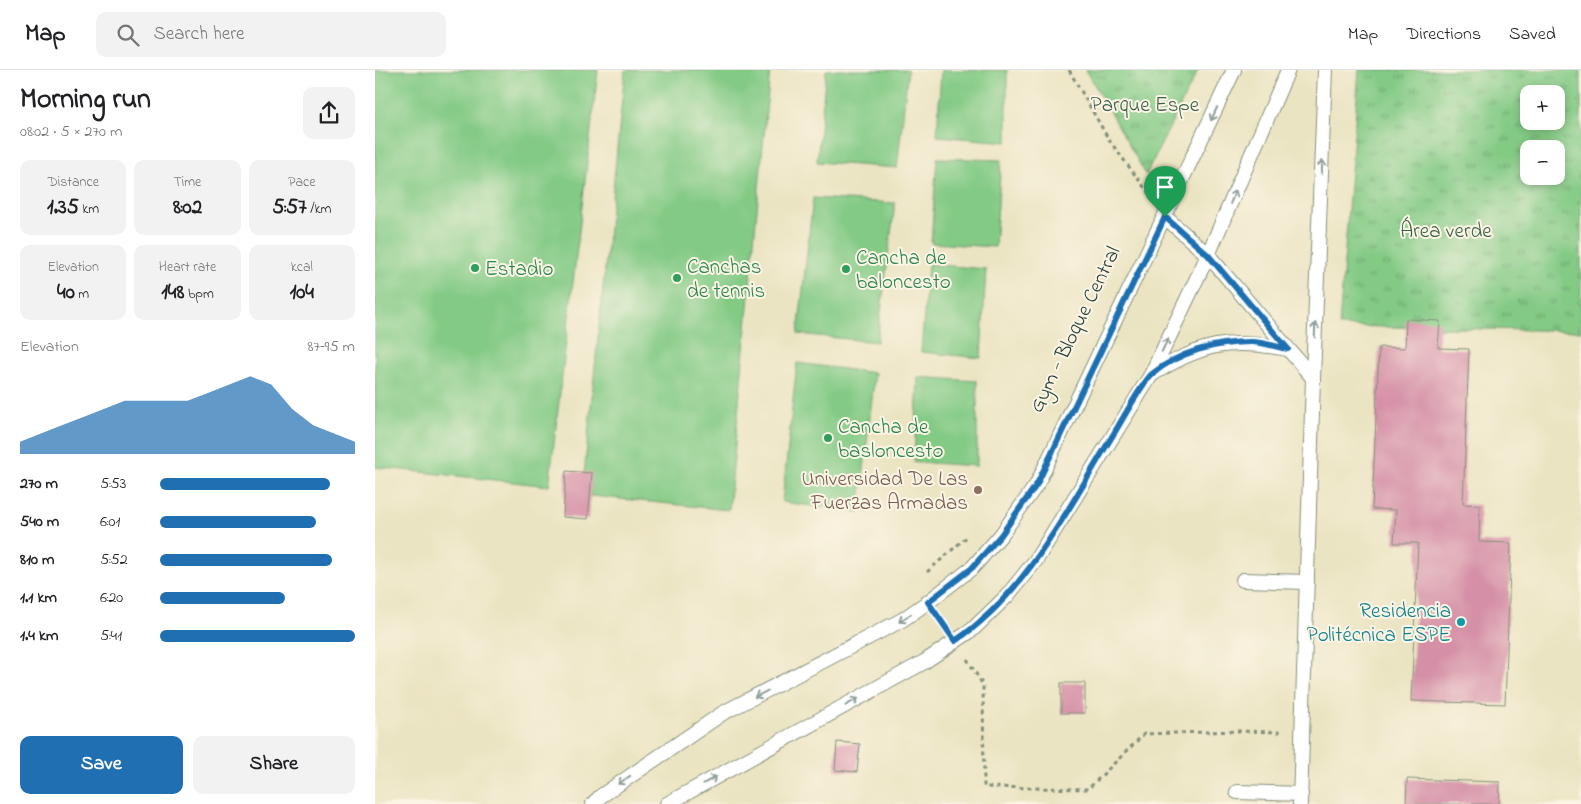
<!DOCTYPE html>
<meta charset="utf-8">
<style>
:root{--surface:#fff;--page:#f2f2f2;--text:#202124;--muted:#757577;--line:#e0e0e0;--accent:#1f6fb2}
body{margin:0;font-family:"Indie Flower",sans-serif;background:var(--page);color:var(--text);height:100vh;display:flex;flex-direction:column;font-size:19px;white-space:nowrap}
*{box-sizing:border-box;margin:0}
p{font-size:16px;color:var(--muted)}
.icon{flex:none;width:28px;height:28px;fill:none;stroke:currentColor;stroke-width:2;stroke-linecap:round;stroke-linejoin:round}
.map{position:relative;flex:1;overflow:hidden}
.sheet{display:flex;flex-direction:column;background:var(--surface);width:375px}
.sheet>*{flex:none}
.tools{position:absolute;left:1145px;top:15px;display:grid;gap:10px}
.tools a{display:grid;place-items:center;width:45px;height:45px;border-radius:10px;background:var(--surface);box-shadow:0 2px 8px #0003;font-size:25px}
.pin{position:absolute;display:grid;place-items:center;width:42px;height:42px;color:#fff;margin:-51px -21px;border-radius:50% 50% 50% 0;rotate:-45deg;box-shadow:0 0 5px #0007}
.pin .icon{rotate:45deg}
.round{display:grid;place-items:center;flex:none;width:52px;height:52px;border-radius:10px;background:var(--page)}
.summary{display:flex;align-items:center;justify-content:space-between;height:85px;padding:0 20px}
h1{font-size:28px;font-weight:700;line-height:38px}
.figures{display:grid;grid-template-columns:repeat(3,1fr);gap:8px;height:85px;padding:5px 20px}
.figures div{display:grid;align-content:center;border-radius:10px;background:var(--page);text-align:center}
.figures b{font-size:21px;font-weight:700}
.figures small{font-size:14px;font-weight:400}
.figures p{font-size:14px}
.chart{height:140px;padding:10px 20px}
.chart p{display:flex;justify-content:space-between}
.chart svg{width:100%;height:90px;margin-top:5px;fill:var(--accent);opacity:.7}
.action{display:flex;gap:10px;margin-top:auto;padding:10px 20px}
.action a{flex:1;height:58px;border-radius:10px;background:var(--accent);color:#fff;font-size:20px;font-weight:700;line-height:58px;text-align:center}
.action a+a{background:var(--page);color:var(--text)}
ul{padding:0 20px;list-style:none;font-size:16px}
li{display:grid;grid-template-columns:80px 60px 1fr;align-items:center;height:38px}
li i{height:12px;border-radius:6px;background:var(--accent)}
header{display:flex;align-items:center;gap:30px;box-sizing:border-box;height:70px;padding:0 25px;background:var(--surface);border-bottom:1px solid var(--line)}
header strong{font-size:24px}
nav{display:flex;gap:28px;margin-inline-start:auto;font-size:18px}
.search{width:350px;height:45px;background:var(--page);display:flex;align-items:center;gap:12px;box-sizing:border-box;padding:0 18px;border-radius:10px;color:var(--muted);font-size:19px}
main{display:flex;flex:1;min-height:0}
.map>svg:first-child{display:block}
.park{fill:url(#park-tufts);stroke:#51845c;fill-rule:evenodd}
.pitch{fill:#83ca85;stroke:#51845c}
.building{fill:#d590a7}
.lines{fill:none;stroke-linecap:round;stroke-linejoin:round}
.service-casing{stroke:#85907b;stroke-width:16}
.path{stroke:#85907b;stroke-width:3;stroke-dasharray:4 4;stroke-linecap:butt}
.service{stroke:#fff;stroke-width:14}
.oneway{stroke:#8f9e9a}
.route-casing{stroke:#fff;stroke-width:10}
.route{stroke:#1f6fb2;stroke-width:6}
.leisure-dot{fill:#2e9e5b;stroke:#fcf5e5;stroke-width:2}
.education-dot{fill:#8d6e63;stroke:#fcf5e5;stroke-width:2}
.culture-dot{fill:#0f9aa8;stroke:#fcf5e5;stroke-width:2}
.labels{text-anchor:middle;stroke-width:4;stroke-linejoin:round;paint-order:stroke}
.park-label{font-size:21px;fill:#386048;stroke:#fcf5e5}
.leisure-label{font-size:21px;fill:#27864d;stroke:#fcf5e5;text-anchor:start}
.street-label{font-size:21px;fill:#1f3d34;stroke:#fcf5e5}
.education-label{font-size:21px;fill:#785e54;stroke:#fcf5e5;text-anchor:end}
.culture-label{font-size:21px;fill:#0d838f;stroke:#fcf5e5;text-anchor:end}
</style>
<header>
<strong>Map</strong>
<div class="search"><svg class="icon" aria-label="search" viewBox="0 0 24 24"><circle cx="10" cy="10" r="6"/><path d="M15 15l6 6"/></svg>Search here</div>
<nav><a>Map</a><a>Directions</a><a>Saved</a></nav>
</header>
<main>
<section class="sheet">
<div class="summary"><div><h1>Morning run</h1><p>08:02 · 5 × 270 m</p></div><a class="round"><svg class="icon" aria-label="share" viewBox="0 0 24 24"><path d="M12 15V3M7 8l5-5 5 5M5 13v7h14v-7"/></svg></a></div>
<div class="figures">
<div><p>Distance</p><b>1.35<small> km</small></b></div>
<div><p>Time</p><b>8:02</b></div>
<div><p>Pace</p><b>5:57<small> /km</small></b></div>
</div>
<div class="figures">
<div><p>Elevation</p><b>40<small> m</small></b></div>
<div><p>Heart rate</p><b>148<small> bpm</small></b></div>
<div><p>kcal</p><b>104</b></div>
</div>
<div class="chart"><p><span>Elevation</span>87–95 m</p>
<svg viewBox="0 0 160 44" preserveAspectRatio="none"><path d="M0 44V38L10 34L20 30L30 26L40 22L50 18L60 18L70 18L80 18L90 14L100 10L110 6L120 10L130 22L140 30L150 34L160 38V44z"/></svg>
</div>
<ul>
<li><b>270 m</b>5:53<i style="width:87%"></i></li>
<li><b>540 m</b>6:01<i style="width:80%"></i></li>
<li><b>810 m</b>5:52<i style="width:88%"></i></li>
<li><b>1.1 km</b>6:20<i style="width:64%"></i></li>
<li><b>1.4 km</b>5:41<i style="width:100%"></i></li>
</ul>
<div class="action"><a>Save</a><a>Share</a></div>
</section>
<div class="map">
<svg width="1206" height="734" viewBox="0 0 1206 734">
<defs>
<pattern id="park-tufts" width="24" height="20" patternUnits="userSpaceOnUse" patternTransform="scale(1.25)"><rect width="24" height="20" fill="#83ca85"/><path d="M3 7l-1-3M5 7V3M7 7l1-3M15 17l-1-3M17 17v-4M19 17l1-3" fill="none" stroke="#6ba56e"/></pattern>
</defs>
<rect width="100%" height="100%" fill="#fcf5e5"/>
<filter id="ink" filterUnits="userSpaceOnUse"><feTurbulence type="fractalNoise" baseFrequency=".02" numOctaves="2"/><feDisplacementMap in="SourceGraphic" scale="10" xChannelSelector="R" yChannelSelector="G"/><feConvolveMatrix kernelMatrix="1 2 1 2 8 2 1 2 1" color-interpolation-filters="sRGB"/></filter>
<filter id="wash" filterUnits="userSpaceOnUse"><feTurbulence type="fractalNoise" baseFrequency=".0096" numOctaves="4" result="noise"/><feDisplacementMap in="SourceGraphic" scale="20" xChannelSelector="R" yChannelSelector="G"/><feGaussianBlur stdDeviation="1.12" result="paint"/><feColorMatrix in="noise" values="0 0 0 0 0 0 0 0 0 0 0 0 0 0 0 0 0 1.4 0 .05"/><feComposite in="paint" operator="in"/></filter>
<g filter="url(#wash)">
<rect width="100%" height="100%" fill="#ebe4c2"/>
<g class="park">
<path d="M711,0h112l-52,105z"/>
<path d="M984,0h222v261l-242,-5zM1154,24h27v27h-27zM1154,79h27v27h-27z"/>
</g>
<g class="pitch">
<path d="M0,0h223l-49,416 -174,-19z"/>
<path d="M250,0h145l-41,440 -147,-15z"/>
<path d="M451,0h82l-11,98 -80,-6z"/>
<path d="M566,0h66v72l-70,-6z"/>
<path d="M562,88l64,2 -6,87 -64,-4z"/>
<path d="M438,128l82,5 -18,139 -79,-8z"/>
<path d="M553,194l58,5 -5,89 -60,-6z"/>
<path d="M422,293l78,10 -16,139 -77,-10z"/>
<path d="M543,307l59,4v85l-63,-4z"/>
</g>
<g id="blocks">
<g class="building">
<path d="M1031,249l34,2 -2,27 31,1 -6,155 17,1 -1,37 32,1 -6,161 -94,-3 7,-158h-24l2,-33 -24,-1 7,-162 26,1z"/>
<path d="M191,401l26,2 -4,46 -25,-2z"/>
<rect x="686" y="613" width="24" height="30"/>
<path d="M462,672l23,2 -3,28 -22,-2z"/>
<path d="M1032,709l93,3 -1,22h-93z"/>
</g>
</g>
</g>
<g filter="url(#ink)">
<use href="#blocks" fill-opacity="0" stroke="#85907b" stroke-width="1"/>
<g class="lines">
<g class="service-casing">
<g id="service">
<path d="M790,147l43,38 105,123"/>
<path d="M776,305c51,-32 78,-37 137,-26"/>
<path d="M868,510l64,2"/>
<path d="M862,722l64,2"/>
<path d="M218,734l8,-8 122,-83 179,-93 26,-18 44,-34 29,-33 36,-51 197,-414"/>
<path d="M292,734l257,-142 48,-32 35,-34 29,-36 115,-185 57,-120 80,-185"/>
<path d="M925,734l13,-426 12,-308"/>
</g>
</g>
<g class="path">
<path d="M694,0l40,70 41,55"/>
<path d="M552,502l42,-37"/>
<path d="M592,589l16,26 1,102 104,2 56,-55 95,-3 41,1"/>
</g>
<use href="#service" class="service"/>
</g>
<defs><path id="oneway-shaft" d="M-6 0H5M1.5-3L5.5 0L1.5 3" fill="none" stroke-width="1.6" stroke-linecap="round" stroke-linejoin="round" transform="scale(1.25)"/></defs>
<g class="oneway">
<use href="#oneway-shaft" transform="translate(839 44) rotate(115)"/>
<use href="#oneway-shaft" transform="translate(947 97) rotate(-88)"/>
<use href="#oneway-shaft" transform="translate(858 127) rotate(-67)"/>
<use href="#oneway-shaft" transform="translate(940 260) rotate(-88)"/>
<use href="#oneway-shaft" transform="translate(790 275) rotate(-64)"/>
<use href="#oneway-shaft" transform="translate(530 548) rotate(147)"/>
<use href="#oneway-shaft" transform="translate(386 624) rotate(153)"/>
<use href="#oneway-shaft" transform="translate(477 632) rotate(-29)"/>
<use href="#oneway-shaft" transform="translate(249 710) rotate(146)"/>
<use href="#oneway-shaft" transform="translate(335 710) rotate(-29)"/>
</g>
</g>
<g class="lines" filter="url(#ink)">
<g class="route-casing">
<path id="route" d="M790,147l43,38 80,94c-12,-2 -25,-7 -37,-7 -35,0 -72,10 -99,32 -11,10 -30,47 -39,61 -45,73 -85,157 -158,206l-27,-39 44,-34 29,-33 36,-51z"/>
</g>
<use href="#route" class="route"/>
</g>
<g class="leisure-dot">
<circle cx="100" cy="198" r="5"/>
<circle cx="471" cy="199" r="5"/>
<circle cx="302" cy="208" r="5"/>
<circle cx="453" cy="368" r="5"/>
</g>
<circle class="education-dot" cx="603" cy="420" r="5"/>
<circle class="culture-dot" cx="1086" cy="552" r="5"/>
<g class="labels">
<g class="park-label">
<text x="770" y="41">Parque Espe</text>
<text x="1071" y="167">Área verde</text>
</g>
<g class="leisure-label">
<text x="481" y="194">Cancha de<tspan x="481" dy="24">baloncesto</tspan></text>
<text x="312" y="203">Canchas<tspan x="312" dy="24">de tennis</tspan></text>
<text x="110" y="205">Estadio</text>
<text x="463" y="363">Cancha de<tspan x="463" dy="24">basloncesto</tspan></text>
</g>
<g class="street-label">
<text transform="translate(699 259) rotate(-64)" y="7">Gym - Bloque Central</text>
</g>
<g class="education-label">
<text x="593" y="415">Universidad De Las<tspan x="593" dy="24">Fuerzas Armadas</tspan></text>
</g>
<g class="culture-label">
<text x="1076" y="547">Residencia<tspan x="1076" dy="24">Politécnica ESPE</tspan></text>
</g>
</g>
</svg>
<div class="tools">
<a>+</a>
<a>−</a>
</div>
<div class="pin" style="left:790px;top:147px;background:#1e9e55"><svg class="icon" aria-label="arrive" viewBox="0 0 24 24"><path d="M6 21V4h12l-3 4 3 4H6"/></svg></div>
</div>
</main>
